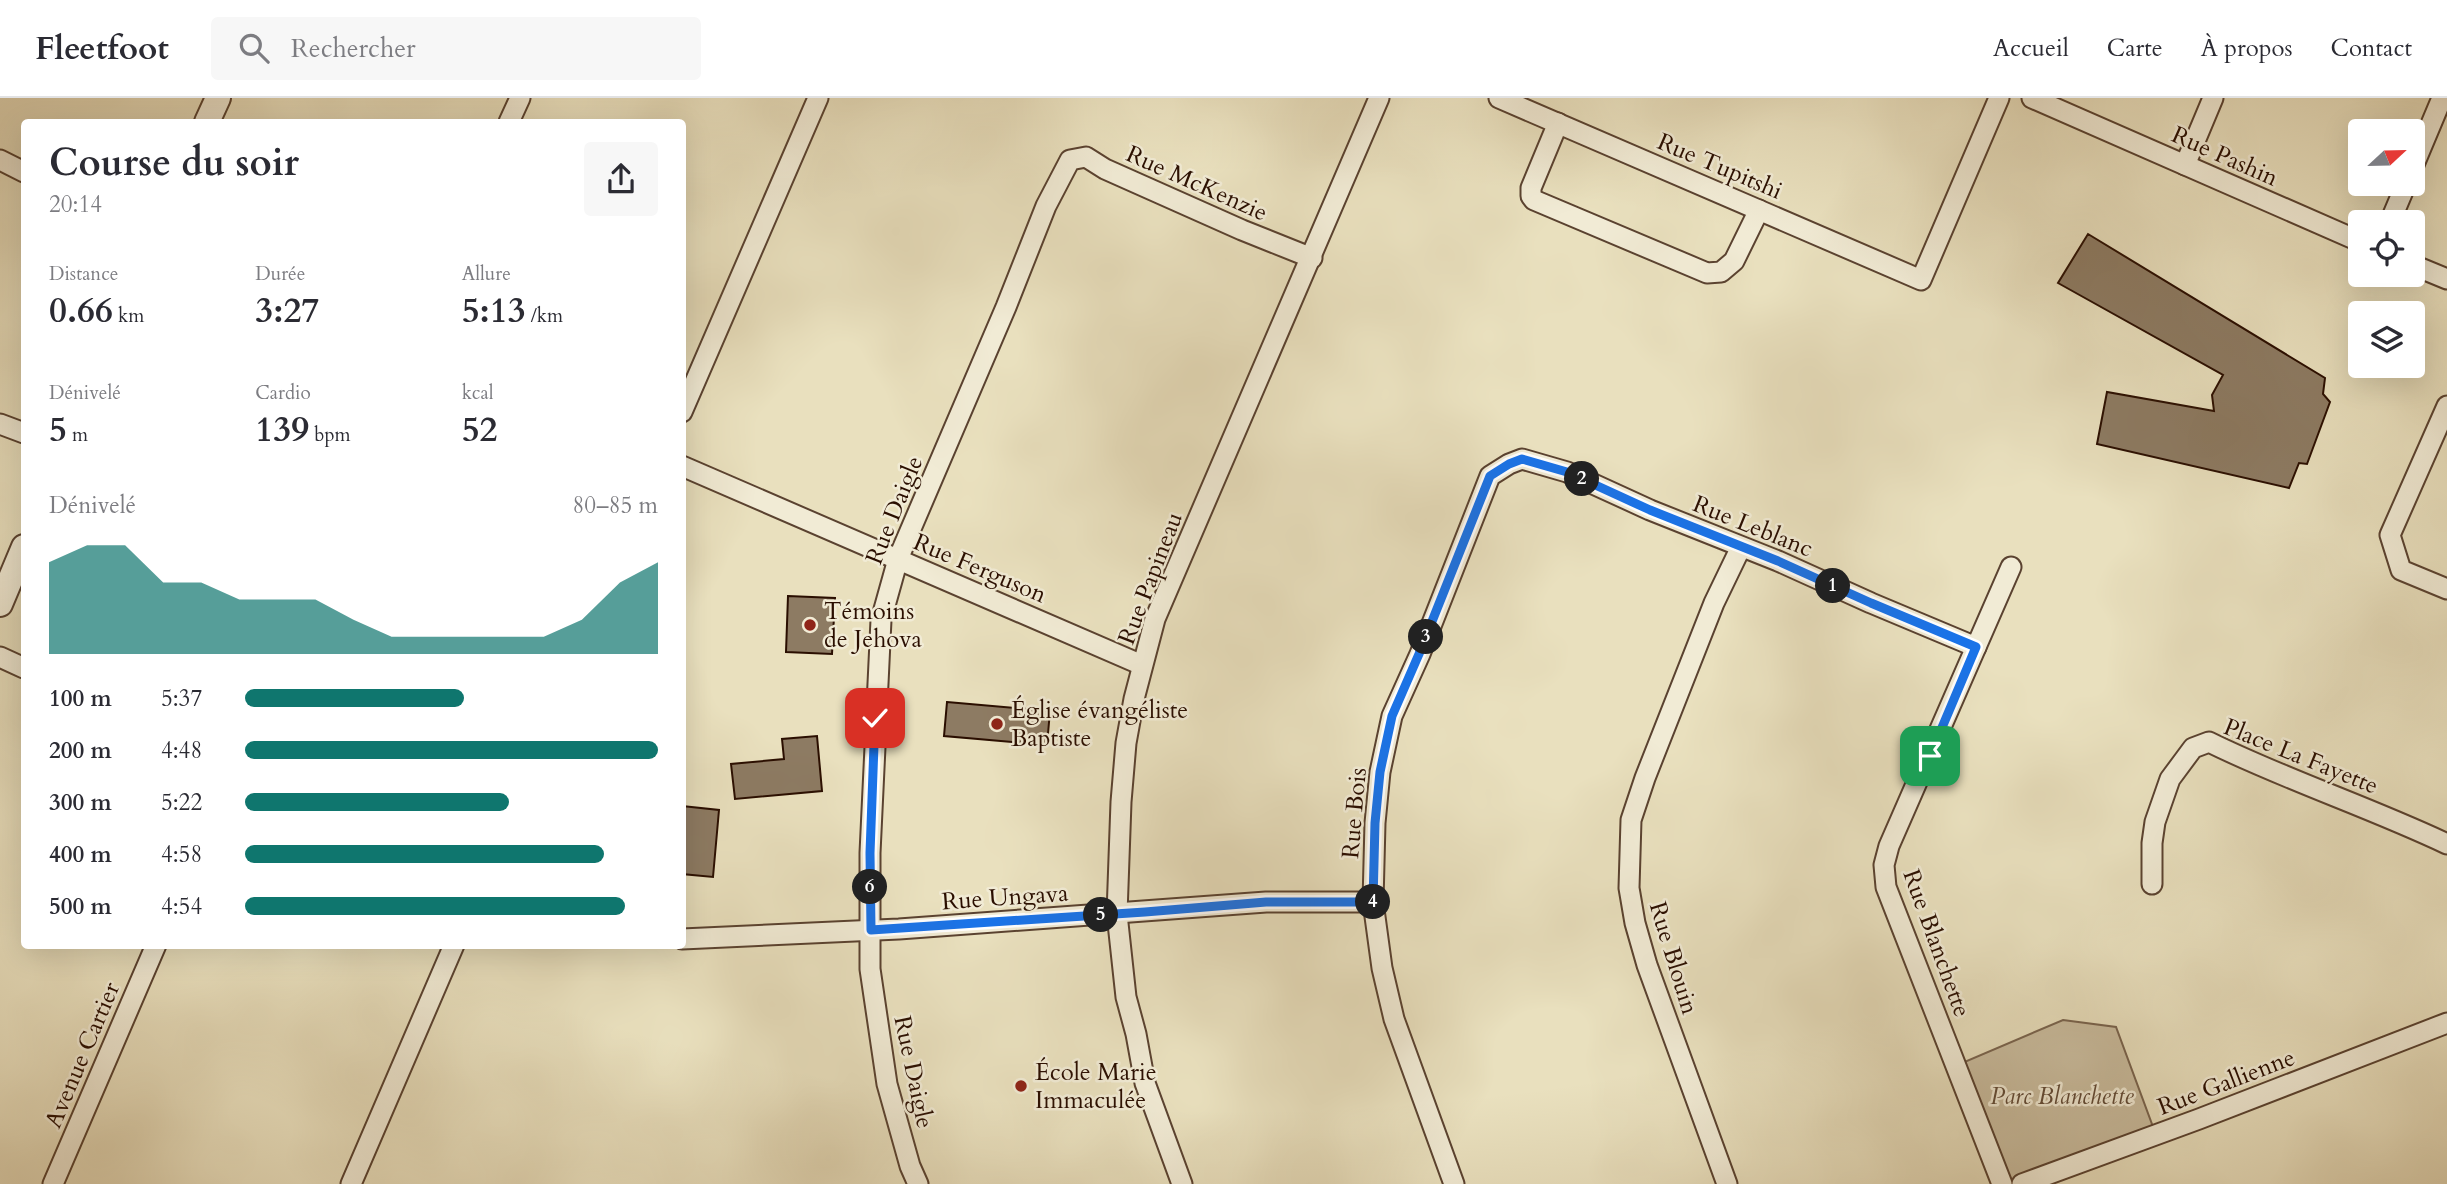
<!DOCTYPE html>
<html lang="fr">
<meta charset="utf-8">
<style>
:root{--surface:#fff;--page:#f7f7f7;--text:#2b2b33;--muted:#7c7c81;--line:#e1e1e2;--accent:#0f766e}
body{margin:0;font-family:Cardo,serif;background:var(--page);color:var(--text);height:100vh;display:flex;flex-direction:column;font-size:26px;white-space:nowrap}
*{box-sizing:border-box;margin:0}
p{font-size:23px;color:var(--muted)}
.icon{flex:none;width:38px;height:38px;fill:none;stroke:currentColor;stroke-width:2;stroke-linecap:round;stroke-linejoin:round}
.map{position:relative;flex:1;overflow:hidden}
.panel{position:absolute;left:21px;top:21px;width:665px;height:830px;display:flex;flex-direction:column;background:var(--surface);border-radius:7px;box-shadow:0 7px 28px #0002}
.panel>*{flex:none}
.needle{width:46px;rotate:68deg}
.tools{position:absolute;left:2348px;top:21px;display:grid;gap:14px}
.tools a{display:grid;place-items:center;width:77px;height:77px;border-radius:7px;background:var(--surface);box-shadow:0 7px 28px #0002;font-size:35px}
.pin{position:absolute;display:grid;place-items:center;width:60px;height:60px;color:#fff;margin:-30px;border-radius:14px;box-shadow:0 4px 10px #0006}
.km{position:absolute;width:35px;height:35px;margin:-18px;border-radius:50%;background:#222;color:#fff;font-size:19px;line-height:35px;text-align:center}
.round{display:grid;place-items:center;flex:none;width:74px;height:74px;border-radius:7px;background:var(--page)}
.summary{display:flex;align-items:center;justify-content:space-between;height:119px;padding:0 28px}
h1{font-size:38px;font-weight:700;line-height:52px}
.stats{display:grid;grid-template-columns:repeat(3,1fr);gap:10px;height:119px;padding:7px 28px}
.stats div{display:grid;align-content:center}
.stats b{font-size:35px;font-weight:700}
.stats small{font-size:19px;font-weight:400}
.stats p{font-size:19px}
.chart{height:196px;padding:14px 28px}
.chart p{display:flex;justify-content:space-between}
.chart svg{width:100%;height:126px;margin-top:7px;fill:var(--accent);opacity:.7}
ul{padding:0 28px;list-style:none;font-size:23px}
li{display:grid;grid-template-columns:112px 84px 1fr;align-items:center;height:52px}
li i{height:18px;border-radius:9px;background:var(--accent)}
header{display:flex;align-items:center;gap:42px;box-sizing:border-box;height:98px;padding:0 35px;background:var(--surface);border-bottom:2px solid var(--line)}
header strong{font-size:33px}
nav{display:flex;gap:38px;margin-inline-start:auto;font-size:24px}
.search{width:490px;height:63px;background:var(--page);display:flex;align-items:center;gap:18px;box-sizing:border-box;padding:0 24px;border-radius:7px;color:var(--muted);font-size:26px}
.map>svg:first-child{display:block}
.green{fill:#c9bc9e;stroke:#7a654f;stroke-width:2}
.building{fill:#8d7b63;stroke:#2a0e00;stroke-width:2}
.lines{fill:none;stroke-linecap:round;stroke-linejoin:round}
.minor-casing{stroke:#5a4230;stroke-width:23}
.tertiary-casing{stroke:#5a4230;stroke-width:28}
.minor{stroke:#f1ebd5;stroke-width:19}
.tertiary{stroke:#f1ebd5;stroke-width:24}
.route-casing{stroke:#fff;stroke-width:14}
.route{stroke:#1a73e8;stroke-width:9}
.poi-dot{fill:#8f2418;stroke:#f1ebd5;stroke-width:2.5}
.labels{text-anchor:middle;stroke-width:5;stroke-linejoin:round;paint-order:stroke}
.street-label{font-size:24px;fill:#2a0e00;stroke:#f1ebd5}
.poi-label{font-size:24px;fill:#2a0e00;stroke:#f1ebd5;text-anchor:start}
.park-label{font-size:24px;font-style:italic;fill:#624b37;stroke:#f1ebd5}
</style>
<header>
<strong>Fleetfoot</strong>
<div class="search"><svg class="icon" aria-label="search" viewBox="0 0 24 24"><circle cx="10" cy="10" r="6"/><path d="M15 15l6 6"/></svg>Rechercher</div>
<nav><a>Accueil</a><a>Carte</a><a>À propos</a><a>Contact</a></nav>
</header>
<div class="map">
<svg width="2447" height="1086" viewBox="0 0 2447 1086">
<rect width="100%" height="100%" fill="#e9e0be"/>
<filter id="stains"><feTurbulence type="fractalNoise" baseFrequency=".00286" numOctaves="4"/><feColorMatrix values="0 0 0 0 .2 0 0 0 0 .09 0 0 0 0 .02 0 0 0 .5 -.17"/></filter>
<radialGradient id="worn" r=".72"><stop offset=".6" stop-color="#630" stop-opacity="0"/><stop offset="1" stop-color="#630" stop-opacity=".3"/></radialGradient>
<path class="green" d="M2063,922l53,7 40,108 -134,49h-25l-42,-118z"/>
<g class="building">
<path d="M2088,136l237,144 -2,16 7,8 -23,62 -8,-1 -10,25 -192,-44 10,-52 107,19 -2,-16 11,-20 -165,-92z"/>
<path d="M788,498l47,2 -3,56 -46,-2z"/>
<path d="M947,604l103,9 -3,34 -103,-9z"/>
<path d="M817,638l5,55 -87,8 -4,-35 53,-5 -2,-20z"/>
<path d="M682,708l37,4 -6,67 -31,-3z"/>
</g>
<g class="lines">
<g class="minor-casing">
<g id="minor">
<path d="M1499,0l422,182 78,-182"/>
<path d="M2032,0l329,144"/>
<path d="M509,24l11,-24"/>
<path d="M1558,25l-27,65v8l3,4 173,73 14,-1 13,-11 25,-51"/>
<path d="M0,62l24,12"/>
<path d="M2185,67l28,-67"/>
<path d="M2413,69l29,-69"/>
<path d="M2390,124l16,-38"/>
<path d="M2413,167l34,14"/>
<path d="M2447,308l-57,129 11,35 46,19"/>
<path d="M682,314l136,-314"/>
<path d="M0,326l24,9"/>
<path d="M682,368l460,199"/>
<path d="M0,559l24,11"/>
<path d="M2152,786v-41l3,-21 15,-43 23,-31 16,-6c77,38 160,65 238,102"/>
<path d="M682,841l217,-10 367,-27h107"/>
<path d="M53,1086l103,-239"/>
<path d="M351,1086l103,-239"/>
<path d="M918,1086l-8,-18 -23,-82 -17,-115v-116l11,-233 17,-61 108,-252 40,-101 24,-46 16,-3 19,12 137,61 70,28"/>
<path d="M1182,1086l-37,-101 -9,-49 -10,-37 -9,-83 4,-112 5,-59 8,-44 21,-80 224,-521"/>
<path d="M1454,1086l-60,-165 -12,-51 -9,-66 2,-79 5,-51 12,-56 28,-62 70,-178 19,-12 13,-5 45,13 83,38 128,51 93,42 105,44"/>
<path d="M1727,1086l-80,-219 -12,-42 -6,-35 2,-68 14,-42 69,-175 27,-56"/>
<path d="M2002,1086l-116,-297 -2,-22 5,-19 122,-279"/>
<path d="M2022,1086l177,-65 248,-96"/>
</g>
</g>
<g class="tertiary-casing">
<g id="tertiary">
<path d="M207,24l11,-24"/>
<path d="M0,506l24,-57"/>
</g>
</g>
<use href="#minor" class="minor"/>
<use href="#tertiary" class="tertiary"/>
</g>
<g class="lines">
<g class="route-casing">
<path id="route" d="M875,620l-5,135 1,77 274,-18 121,-10h107l2,-79 5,-51 12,-56 27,-62 71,-178 19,-12 13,-5 45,13 83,38 128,51 93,42 105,44 -46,109"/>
</g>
<use href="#route" class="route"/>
</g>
<g class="poi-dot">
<circle cx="810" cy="527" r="7"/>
<circle cx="997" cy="626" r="7"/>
<circle cx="1021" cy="988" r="7"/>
</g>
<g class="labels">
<g class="street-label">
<text transform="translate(2225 58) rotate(24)" y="8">Rue Pashin</text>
<text transform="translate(1720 68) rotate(23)" y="8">Rue Tupitshi</text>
<text transform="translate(1197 85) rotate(24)" y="8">Rue McKenzie</text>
<text transform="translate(894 412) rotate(-68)" y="8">Rue Daigle</text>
<text transform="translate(1753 428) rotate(22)" y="8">Rue Leblanc</text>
<text transform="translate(980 470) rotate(23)" y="8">Rue Ferguson</text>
<text transform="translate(1150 480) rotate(-69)" y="8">Rue Papineau</text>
<text transform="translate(2301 658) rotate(22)" y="8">Place La Fayette</text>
<text transform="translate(1354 715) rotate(-85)" y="8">Rue Bois</text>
<text transform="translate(1005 799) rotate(-4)" y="8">Rue Ungava</text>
<text transform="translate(1937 845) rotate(70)" y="8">Rue Blanchette</text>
<text transform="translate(1674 860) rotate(73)" y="8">Rue Blouin</text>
<text transform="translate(82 957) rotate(-67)" y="8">Avenue Cartier</text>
<text transform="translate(914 974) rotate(78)" y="8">Rue Daigle</text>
<text transform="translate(2226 984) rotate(-21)" y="8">Rue Gallienne</text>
</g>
<g class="poi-label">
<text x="824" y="521">Témoins<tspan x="824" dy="28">de Jehova</tspan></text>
<text x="1011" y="620">Église évangéliste<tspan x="1011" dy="28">Baptiste</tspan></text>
<text x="1035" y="982">École Marie<tspan x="1035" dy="28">Immaculée</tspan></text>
</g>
<g class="park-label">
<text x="2062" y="1006">Parc Blanchette</text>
</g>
</g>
<rect width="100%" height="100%" filter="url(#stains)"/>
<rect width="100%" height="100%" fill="url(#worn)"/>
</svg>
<div class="tools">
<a><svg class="needle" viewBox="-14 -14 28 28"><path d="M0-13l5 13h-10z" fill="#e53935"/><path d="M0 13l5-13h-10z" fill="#7c7c81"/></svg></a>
<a><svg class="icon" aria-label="locate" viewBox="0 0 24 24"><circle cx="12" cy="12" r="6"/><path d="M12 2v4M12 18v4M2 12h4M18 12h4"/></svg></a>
<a><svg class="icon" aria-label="layers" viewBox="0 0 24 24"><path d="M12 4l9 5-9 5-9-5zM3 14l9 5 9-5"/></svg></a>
</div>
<div class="pin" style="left:1930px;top:658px;background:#1e9e55"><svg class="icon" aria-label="arrive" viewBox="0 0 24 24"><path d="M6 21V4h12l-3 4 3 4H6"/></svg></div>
<div class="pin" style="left:875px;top:620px;background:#d93025"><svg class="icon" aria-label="check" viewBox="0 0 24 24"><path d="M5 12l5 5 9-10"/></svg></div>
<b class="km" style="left:1833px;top:488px">1</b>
<b class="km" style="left:1582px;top:381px">2</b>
<b class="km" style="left:1426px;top:539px">3</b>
<b class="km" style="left:1373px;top:804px">4</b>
<b class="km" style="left:1101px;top:817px">5</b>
<b class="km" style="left:870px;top:789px">6</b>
<section class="panel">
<div class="summary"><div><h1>Course du soir</h1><p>20:14</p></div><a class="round"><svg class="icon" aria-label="share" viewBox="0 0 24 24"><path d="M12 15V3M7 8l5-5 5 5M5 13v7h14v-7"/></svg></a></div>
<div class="stats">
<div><p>Distance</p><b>0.66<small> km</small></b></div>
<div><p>Durée</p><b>3:27</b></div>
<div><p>Allure</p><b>5:13<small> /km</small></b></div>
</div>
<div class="stats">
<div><p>Dénivelé</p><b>5<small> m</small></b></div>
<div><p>Cardio</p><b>139<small> bpm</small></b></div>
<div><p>kcal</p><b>52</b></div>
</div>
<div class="chart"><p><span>Dénivelé</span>80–85 m</p>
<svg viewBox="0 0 160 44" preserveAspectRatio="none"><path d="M0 44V12L10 6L20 6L30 19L40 19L50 25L60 25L70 25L80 32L90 38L100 38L110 38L120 38L130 38L140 32L150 19L160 12V44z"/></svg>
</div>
<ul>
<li><b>100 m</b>5:37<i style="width:53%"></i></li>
<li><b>200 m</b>4:48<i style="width:100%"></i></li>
<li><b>300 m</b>5:22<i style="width:64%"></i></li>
<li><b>400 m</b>4:58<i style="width:87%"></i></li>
<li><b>500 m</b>4:54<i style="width:92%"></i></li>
</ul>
</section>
</div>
